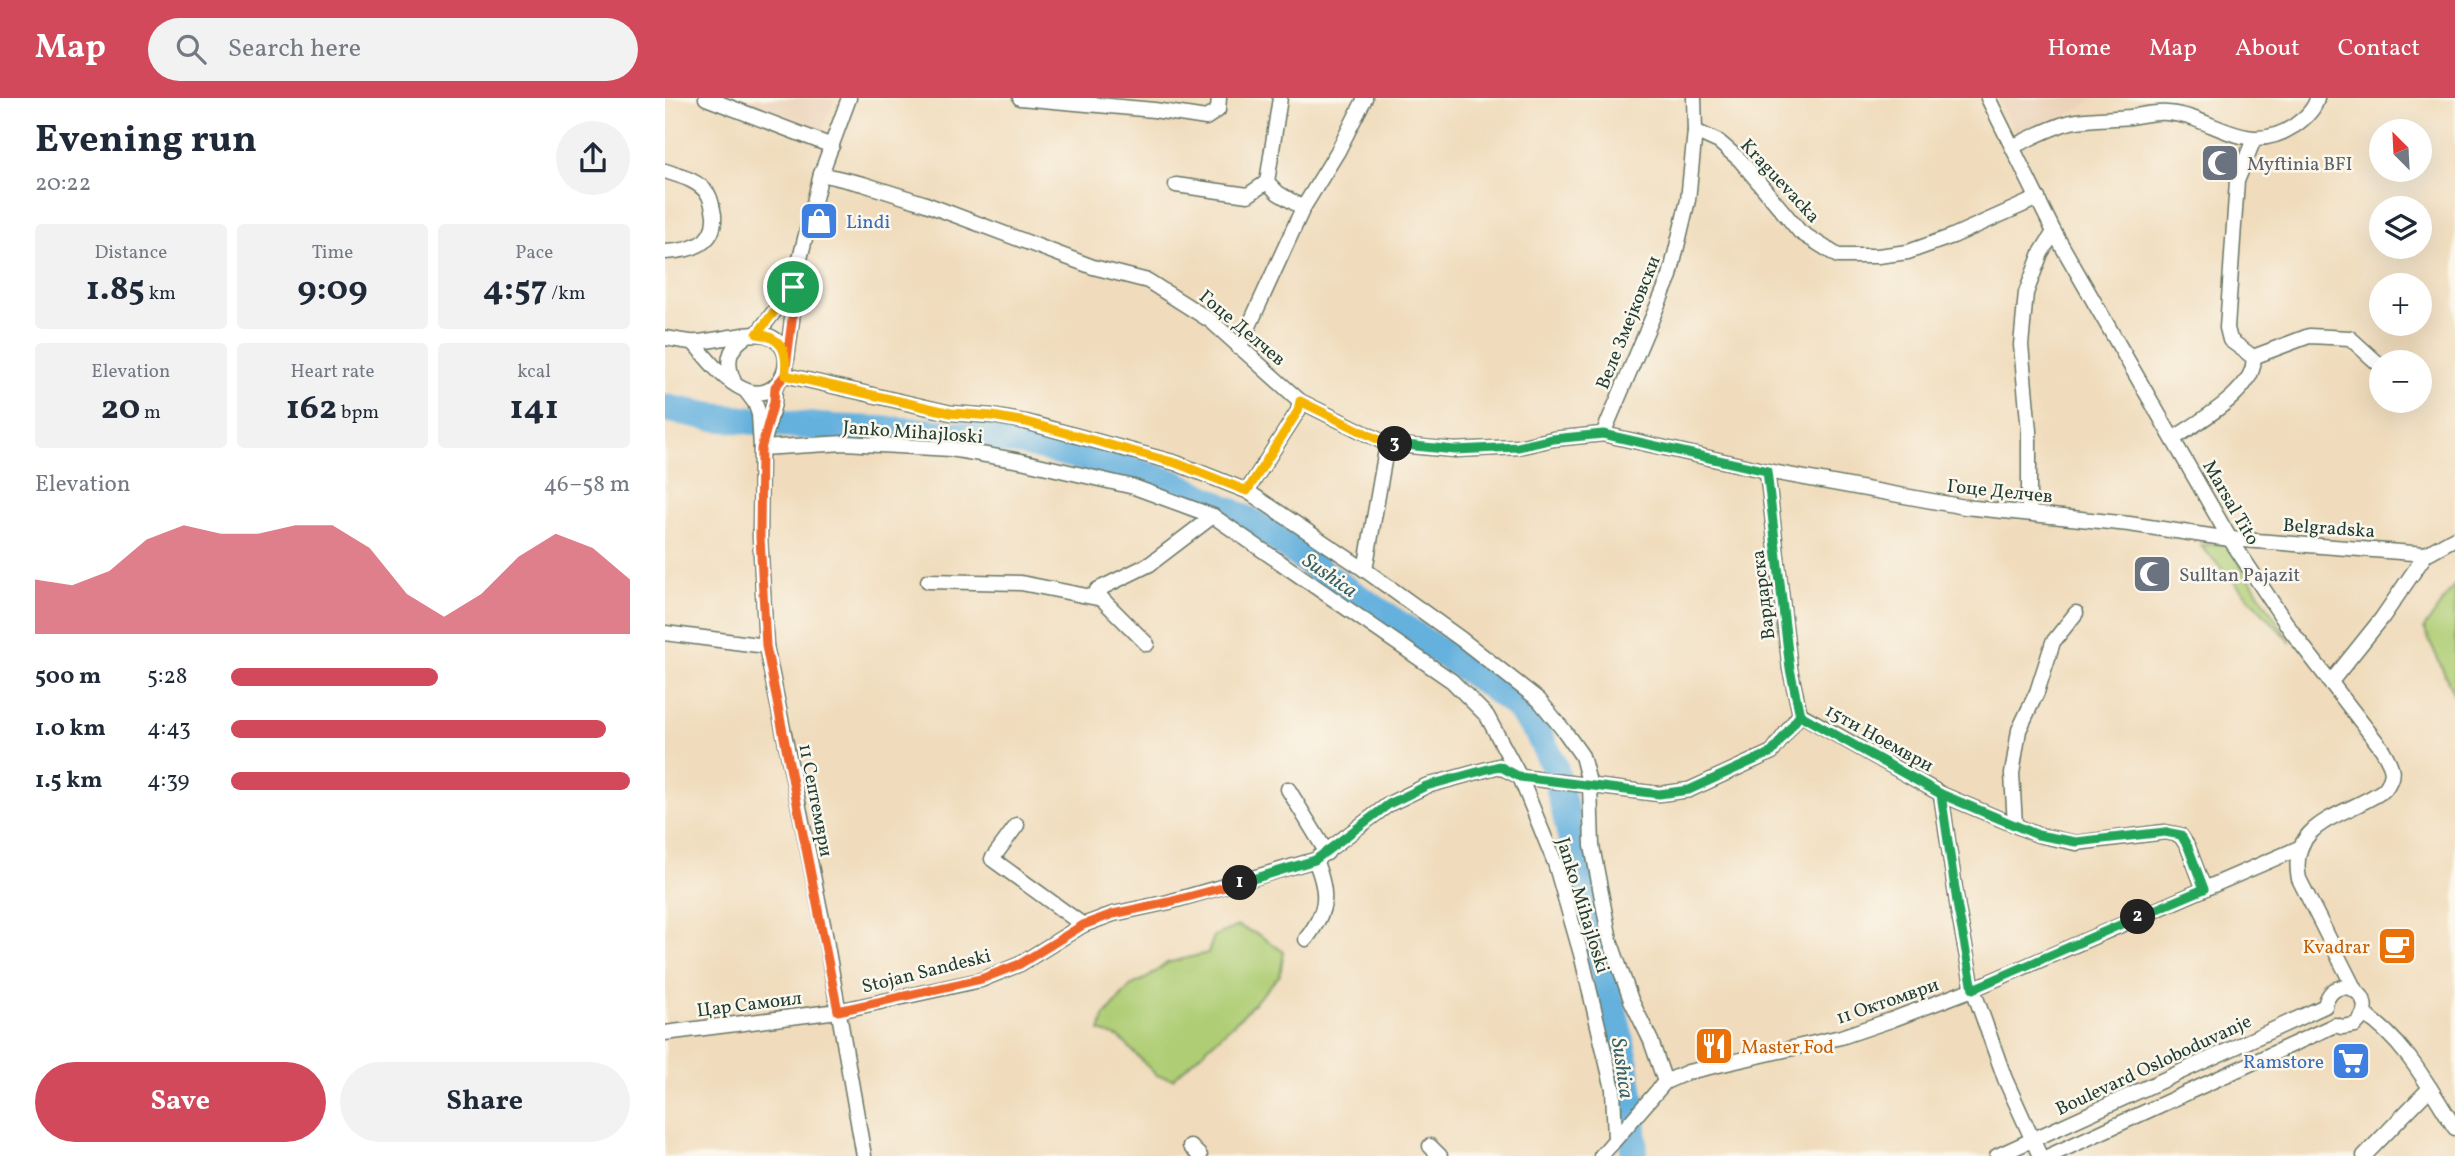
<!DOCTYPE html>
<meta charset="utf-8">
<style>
:root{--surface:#fff;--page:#f2f2f3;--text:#1f2937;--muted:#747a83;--accent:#d1495b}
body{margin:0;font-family:Vollkorn,serif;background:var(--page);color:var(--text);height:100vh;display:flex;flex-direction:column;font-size:26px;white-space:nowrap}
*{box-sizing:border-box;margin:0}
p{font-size:23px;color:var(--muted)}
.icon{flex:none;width:38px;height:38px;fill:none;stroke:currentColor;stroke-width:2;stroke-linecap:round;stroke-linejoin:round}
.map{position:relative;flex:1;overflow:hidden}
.drawer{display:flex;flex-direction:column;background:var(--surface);width:665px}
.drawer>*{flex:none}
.needle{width:46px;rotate:336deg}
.fabs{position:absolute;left:1704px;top:21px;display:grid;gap:14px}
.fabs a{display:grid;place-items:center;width:63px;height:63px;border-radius:50%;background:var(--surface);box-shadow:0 7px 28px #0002;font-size:35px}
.pin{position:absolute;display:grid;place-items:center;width:60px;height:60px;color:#fff;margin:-30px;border:4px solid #fff;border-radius:50%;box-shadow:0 2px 7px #0007}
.km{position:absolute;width:35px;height:35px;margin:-18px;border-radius:50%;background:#222;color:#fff;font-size:19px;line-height:35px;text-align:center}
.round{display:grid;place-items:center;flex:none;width:74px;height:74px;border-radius:37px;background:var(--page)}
.head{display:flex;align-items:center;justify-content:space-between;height:119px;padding:0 35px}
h1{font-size:38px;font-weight:700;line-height:52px}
.figures{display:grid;grid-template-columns:repeat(3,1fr);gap:10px;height:119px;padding:7px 35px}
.figures div{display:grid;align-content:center;border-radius:7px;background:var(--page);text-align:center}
.figures b{font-size:35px;font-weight:700}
.figures small{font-size:19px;font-weight:400}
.figures p{font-size:19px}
.chart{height:196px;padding:14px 35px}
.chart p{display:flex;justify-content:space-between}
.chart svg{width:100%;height:126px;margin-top:7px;fill:var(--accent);opacity:.7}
.cta{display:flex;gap:14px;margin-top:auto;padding:14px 35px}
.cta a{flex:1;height:80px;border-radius:42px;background:var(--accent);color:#fff;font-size:28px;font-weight:700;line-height:80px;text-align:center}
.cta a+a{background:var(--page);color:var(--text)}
ul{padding:0 35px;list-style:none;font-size:23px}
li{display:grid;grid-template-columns:112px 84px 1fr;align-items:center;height:52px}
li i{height:18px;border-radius:9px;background:var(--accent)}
header{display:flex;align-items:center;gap:42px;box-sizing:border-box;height:98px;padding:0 35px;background:var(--accent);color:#fff}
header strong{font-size:33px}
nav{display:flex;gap:38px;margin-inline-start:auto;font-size:24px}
.search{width:490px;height:63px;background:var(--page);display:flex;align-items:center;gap:18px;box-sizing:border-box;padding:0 24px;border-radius:38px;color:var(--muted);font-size:26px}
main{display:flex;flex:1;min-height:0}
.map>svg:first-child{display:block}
.built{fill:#ecd2b9}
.green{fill:#afcd75;stroke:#678554;stroke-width:2}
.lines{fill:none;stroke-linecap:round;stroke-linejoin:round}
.river{stroke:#65b1de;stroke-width:28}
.minor-casing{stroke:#687564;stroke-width:17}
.minor{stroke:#fff;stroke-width:14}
.split-1-casing{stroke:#fff;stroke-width:14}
.split-2-casing{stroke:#fff;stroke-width:14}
.split-3-casing{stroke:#fff;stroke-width:14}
.split-4-casing{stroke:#fff;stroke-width:14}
.split-1{stroke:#f0652b;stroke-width:9}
.split-2{stroke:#22a559;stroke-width:9}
.split-3{stroke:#22a559;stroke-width:9}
.split-4{stroke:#f5b400;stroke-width:9}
.labels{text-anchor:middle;stroke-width:5;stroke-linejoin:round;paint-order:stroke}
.worship-label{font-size:19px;fill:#5b616d;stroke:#fbf7ec;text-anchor:start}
.street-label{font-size:19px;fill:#1f3d34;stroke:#fbf7ec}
.shop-label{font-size:19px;fill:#366cbe;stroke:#fbf7ec;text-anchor:start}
.food-label{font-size:19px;fill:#c56008;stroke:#fbf7ec;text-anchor:end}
.water-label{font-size:21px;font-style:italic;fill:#346067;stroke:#fbf7ec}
</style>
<header>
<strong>Map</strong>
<div class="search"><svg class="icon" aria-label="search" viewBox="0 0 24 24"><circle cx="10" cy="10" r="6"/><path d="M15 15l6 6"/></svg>Search here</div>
<nav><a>Home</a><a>Map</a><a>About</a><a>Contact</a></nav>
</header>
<main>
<section class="drawer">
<div class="head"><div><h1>Evening run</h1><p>20:22</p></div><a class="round"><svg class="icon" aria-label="share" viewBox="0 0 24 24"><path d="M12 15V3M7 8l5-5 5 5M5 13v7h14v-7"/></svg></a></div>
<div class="figures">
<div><p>Distance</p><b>1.85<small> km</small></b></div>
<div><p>Time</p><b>9:09</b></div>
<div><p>Pace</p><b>4:57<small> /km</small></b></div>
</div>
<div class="figures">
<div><p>Elevation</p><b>20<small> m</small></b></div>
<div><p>Heart rate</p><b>162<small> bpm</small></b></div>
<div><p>kcal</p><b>141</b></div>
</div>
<div class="chart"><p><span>Elevation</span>46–58 m</p>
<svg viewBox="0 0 160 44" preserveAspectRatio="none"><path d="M0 44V25L10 27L20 22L30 11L40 6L50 9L60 9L70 6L80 6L90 14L100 30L110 38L120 30L130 17L140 9L150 14L160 25V44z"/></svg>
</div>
<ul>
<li><b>500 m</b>5:28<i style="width:52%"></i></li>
<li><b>1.0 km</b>4:43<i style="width:94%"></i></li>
<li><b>1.5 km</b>4:39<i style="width:100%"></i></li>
</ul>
<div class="cta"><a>Save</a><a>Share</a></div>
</section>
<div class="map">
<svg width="1790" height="1058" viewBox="0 0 1790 1058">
<rect width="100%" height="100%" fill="#fbf7ec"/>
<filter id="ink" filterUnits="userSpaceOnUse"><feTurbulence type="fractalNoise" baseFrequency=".0143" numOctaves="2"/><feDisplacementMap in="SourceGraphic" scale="14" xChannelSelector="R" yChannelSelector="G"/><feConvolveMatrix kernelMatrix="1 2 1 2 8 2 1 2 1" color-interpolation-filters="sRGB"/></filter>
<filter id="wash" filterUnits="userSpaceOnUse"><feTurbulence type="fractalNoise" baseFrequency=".00686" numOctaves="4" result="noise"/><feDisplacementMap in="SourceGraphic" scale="28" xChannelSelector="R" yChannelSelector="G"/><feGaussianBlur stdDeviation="1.57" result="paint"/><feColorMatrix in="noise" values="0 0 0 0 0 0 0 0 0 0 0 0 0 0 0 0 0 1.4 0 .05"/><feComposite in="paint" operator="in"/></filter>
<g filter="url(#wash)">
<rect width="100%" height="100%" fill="#f0dcbc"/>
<g class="built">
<path d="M65,0h105l-14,34z"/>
<path d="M1333,0h97l-33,22 -42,22z"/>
</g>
<g class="green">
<path d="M1562,446l64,99 -91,-98z"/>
<path d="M1790,486v113l-31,-69z"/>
<path d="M573,828l21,9 25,17 -4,23 -37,40 -70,64 -17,-4 -36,-37 -20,-7 4,-14 26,-31 19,-9 18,-14 41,-10 6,-17z"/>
</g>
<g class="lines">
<path class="river" d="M0,310l47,9 119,11 96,4 95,10 103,26 50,16 85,42 75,56 146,97 34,25 22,27 17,35 69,285 9,57 2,48"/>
</g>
</g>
<g filter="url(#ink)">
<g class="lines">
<g class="minor-casing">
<g id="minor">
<path d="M41,0l126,48"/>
<path d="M355,0l134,12 52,8 12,-8 1,-12"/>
<path d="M615,0l-13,84 11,11 25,15"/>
<path d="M1323,0l66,134 176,307 62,93 90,117c10,17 15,25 2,41 -37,26 -97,31 -85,89l56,111"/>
<path d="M1030,33l24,11 21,18 60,72 38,24h40l30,-4 45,-16 85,-38"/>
<path d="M1347,49c19,-9 39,-20 59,-25 19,-4 40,-3 59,-5 12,-2 25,-5 37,-4 47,3 78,45 127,13 10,-7 21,-16 23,-28"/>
<path d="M0,73c15,5 33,9 43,23 3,5 5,15 6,21 2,30 -25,36 -49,37"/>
<path d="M156,76l42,10 60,19 170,64 55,14 63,40 89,80 87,43 68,6 63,-3 35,-8 50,-5 164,37 198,36 164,17 101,15 196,15"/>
<path d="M511,87l72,10 19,-13"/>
<path d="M92,236l35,-46"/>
<path d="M0,240c10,1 22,5 32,4 17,-1 55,-11 69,-7 38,12 16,71 -21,55 -21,-9 -37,-30 -51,-47"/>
<path d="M574,250l64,-140 35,-57 27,-53"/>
<path d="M1588,259l56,-21 41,2 32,29"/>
<path d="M122,261l5,-39 1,-33 28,-113 28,-76"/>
<path d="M120,277l166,38 41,3 34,6 150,41 71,28 118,79 96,69 78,61 26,32 17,24 8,30 2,60 18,94 21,60 20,41 14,41"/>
<path d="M69,284c-8,-19 -7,-32 11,-45"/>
<path d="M81,293l9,12 4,11 2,34 -1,89 6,109 59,288 39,222"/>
<path d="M938,336l67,-158 18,-76 7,-69 -1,-33"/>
<path d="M1508,341c23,-16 86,-50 80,-82l-23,-17 -3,-12 10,-147 17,-42"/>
<path d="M99,343l10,-38 1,-16"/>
<path d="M96,350l84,-5 106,6 70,12 113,26 79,29 239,165 35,35 33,61 35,86 26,91 32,135 2,50"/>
<path d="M1102,373l23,198 10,45"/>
<path d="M582,393l51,-80 2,-10"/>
<path d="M1364,414v-81l-8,-86 5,-52 15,-40 13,-21"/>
<path d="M700,472l22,-126"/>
<path d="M263,483l93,2 81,16"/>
<path d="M0,535l101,13"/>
<path d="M482,546l-45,-45 -5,-9 53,-26 63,-48"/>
<path d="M1665,585l52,-65 44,-64 29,-16"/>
<path d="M1135,616l141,80 97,41 38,8 89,-11 15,3 8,12 16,42"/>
<path d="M623,691l39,64"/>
<path d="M1276,696l17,115 15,80 32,90 35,77"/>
<path d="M352,727l-25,34 91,66"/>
<path d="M1350,727l-3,-51 7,-44 18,-38 16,-50 23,-29"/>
<path d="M641,841c22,-29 23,-45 9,-79"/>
<path d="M1699,916c41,27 65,73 91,114"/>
<path d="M0,935l173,-22 143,-31 39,-16 63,-39 30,-11 56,-12 146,-42 74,-56 37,-18 73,-20 21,11 139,17 30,-4 83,-38 28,-38"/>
<path d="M525,1048l10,10"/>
<path d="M765,1048l10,10"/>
<path d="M936,1058l64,-74 23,-10 153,-35 50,-17 82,-31 326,-141"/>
<path d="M1332,1058l328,-150c8,-39 61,-9 30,19l-13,2 -7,-2 -286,131"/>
<path d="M1699,1058l66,-68"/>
</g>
</g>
<use href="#minor" class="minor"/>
</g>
</g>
<g class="lines" filter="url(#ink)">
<g class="split-1-casing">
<path id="split-1" d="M128,189l-1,33 -7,55 -10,12 -1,15 -13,47 -1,88 6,109 72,365 143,-32 39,-15 63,-39 30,-11 56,-12 71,-19"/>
</g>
<g class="split-2-casing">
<path id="split-2" d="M575,785l75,-23 74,-56 37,-18 73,-20 21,11 139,17 30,-4 83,-38 28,-37 141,79 97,41 38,7 89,-10 16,3 7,12 16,42 -66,28"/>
</g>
<g class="split-3-casing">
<path id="split-3" d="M730,346l60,6 63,-3 35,-8 50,-5 164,37 23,198 10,46 141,79 17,115 15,80 165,-72"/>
</g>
<g class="split-4-casing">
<path id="split-4" d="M128,189l-36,47c25,3 31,17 28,41l166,38 41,3 34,6 150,41 71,28 51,-80 2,-10 87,43h8"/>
</g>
<use href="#split-1" class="split-1"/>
<use href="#split-2" class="split-2"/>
<use href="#split-3" class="split-3"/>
<use href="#split-4" class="split-4"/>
</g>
<defs>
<g id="mosque-square" transform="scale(2.0125)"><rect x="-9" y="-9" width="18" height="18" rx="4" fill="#6b7280" stroke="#fbf7ec"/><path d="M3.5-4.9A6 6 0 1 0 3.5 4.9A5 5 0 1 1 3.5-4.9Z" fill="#fff"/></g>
<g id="shop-square" transform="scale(2.0125)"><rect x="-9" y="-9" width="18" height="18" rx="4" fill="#3f7fe0" stroke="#fbf7ec"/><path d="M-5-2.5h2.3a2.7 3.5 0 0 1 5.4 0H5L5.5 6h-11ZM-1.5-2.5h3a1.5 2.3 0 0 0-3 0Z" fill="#fff"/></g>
<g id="cafe-square" transform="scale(2.0125)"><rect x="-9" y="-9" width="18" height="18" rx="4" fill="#e8710a" stroke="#fbf7ec"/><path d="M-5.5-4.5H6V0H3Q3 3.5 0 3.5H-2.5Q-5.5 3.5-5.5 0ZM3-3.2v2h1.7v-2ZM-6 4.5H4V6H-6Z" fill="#fff"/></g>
<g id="restaurant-square" transform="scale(2.0125)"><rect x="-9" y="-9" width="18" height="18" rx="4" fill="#e8710a" stroke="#fbf7ec"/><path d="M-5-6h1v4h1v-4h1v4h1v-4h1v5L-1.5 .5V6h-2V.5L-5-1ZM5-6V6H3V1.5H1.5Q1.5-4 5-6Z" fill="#fff"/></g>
<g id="supermarket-square" transform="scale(2.0125)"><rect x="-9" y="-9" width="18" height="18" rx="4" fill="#3f7fe0" stroke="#fbf7ec"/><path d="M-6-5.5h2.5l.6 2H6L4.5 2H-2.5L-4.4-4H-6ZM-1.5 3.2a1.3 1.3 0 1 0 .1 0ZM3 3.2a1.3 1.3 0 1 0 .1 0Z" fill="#fff"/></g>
</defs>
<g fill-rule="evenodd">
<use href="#mosque-square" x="1555" y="65"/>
<use href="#shop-square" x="154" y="123"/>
<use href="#mosque-square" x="1487" y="476"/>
<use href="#cafe-square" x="1732" y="848"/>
<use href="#restaurant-square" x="1049" y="948"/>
<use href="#supermarket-square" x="1686" y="963"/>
</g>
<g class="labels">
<g class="worship-label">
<text x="1582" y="72">Myftinia BFI</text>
<text x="1514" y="483">Sulltan Pajazit</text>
</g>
<g class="street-label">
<text transform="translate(1116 82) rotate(47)" y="7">Kraguevacka</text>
<text transform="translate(962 224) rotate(-68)" y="7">Веле Змејковски</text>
<text transform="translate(578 229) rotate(40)" y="7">Гоце Делчев</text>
<text transform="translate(248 333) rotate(4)" y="7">Janko Mihajloski</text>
<text transform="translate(1335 392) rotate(6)" y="7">Гоце Делчев</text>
<text transform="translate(1567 404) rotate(60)" y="7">Marsal Tito</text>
<text transform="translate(1664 429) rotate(4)" y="7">Belgradska</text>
<text transform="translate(1097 497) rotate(-97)" y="7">Вардарска</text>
<text transform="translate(1215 639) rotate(29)" y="7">15ти Ноември</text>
<text transform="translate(152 702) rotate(79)" y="7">11 Септември</text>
<text transform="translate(919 807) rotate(73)" y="7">Janko Mihajloski</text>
<text transform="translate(261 872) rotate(-14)" y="7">Stojan Sandeski</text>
<text transform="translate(1222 902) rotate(-19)" y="7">11 Октомври</text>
<text transform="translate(84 905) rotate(-7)" y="7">Цар Самоил</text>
<text transform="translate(1488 966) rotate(-25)" y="7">Boulevard Osloboduvanje</text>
</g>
<g class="shop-label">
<text x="181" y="130">Lindi</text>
<text x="1659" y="970" text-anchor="end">Ramstore</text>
</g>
<g class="food-label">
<text x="1705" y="855">Kvadrar</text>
<text x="1076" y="955" text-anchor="start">Master Fod</text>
</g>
<g class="water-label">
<text transform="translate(665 477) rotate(35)" y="7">Sushica</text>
<text transform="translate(958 970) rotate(82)" y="7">Sushica</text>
</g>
</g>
</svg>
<div class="fabs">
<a><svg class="needle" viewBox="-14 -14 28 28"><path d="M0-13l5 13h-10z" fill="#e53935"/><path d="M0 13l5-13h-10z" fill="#747a83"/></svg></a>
<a><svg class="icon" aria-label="layers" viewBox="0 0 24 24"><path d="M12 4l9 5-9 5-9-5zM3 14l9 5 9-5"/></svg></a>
<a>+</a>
<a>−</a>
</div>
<div class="pin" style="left:128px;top:189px;background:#1e9e55"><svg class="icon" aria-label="arrive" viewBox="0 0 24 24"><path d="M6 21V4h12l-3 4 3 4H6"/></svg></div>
<b class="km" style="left:575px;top:785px">1</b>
<b class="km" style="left:1473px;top:819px">2</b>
<b class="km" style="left:730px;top:346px">3</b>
</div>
</main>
